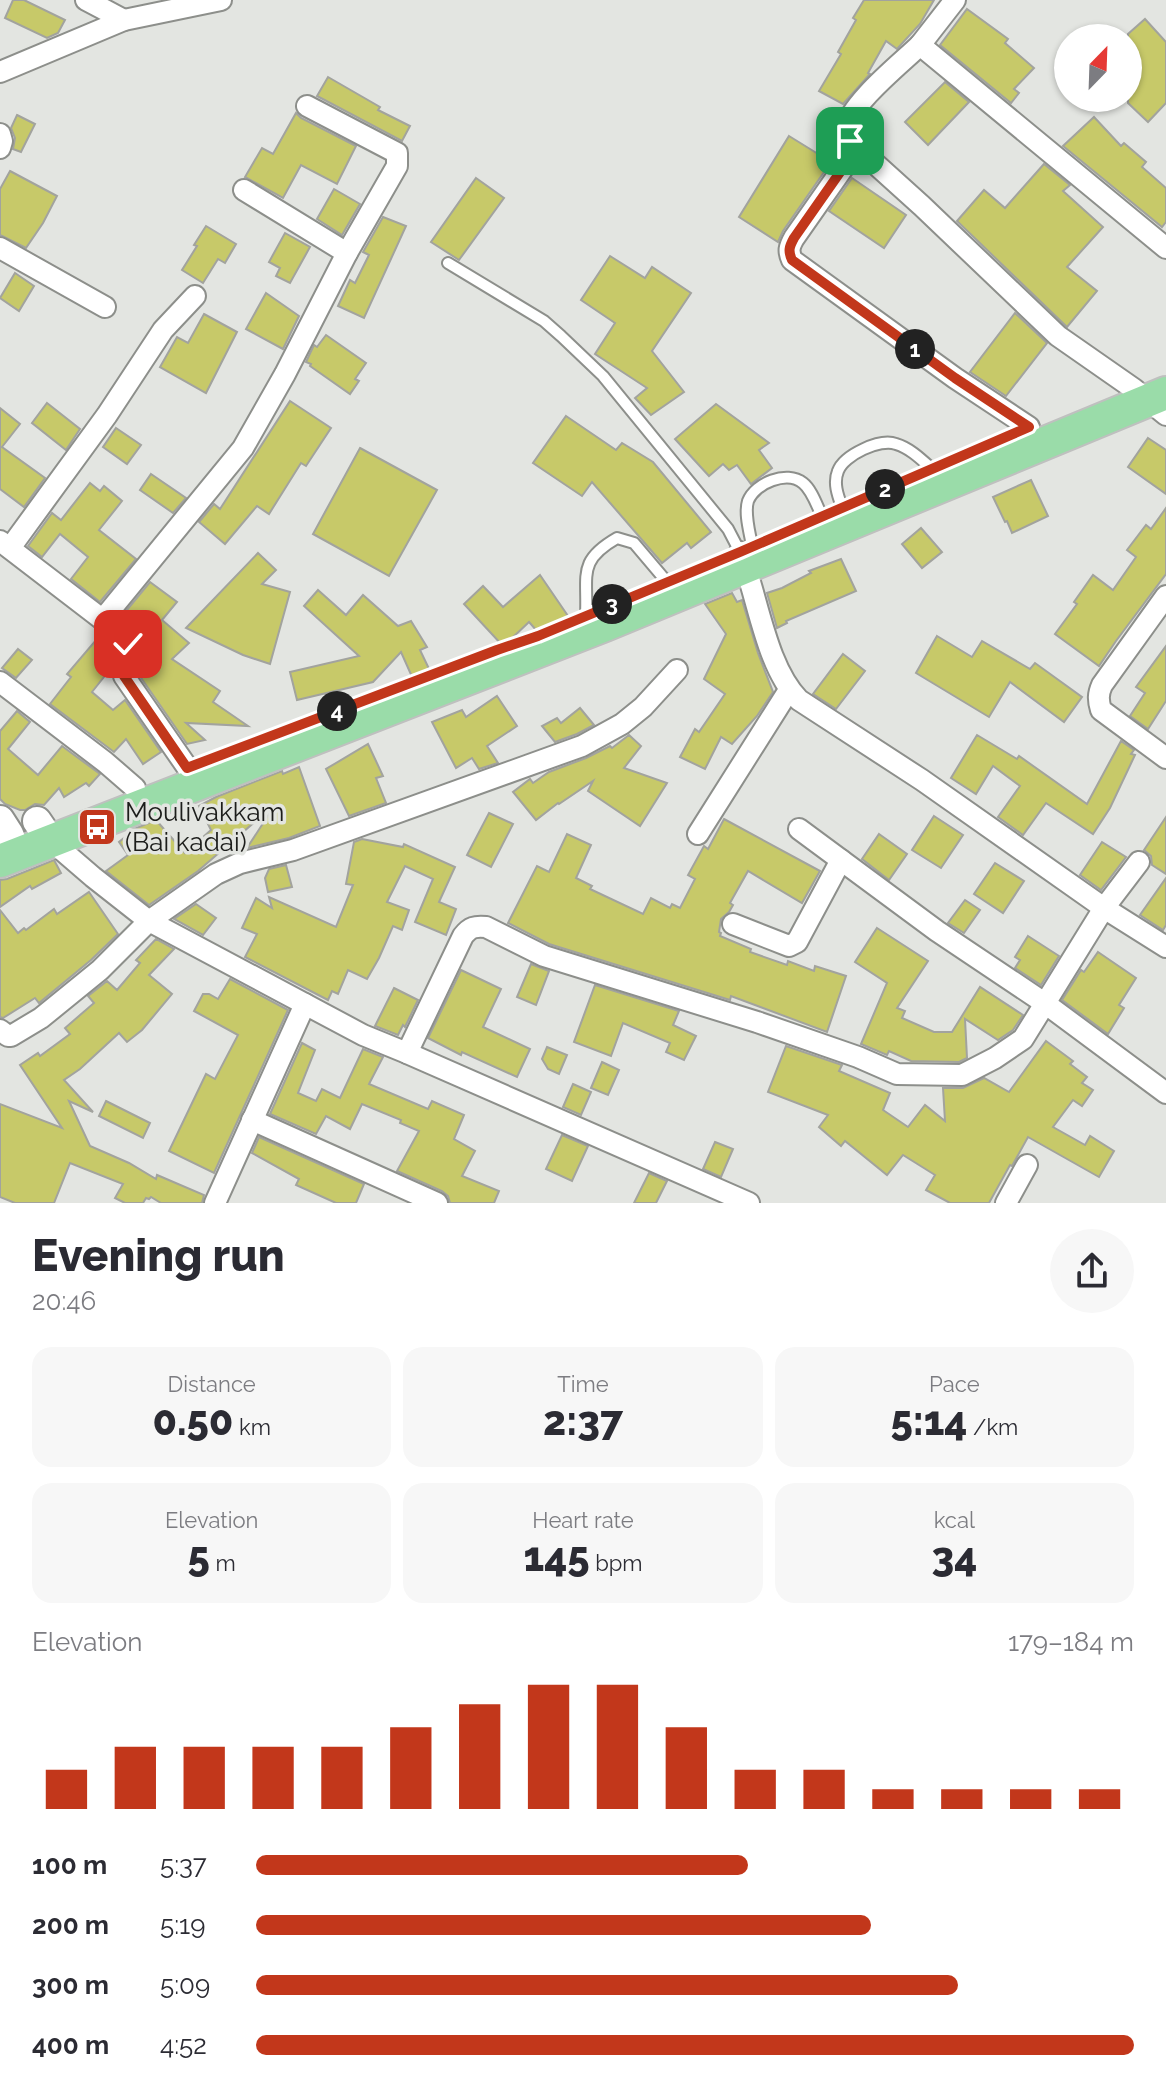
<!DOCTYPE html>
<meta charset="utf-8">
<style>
:root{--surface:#fff;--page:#f7f7f7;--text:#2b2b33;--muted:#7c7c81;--accent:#c2371b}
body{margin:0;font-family:Raleway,sans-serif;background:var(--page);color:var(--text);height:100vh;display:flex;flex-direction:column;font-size:30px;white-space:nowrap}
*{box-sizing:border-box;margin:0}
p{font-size:26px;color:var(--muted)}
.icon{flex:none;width:44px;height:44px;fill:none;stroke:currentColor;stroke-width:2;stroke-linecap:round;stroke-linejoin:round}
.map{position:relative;height:1203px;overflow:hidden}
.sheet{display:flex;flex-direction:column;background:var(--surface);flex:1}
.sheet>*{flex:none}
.needle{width:52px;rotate:23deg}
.tools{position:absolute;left:1054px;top:24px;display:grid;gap:16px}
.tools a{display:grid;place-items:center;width:88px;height:88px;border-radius:50%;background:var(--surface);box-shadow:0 2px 6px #0004;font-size:40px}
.pin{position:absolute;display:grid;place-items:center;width:68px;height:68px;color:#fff;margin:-34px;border-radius:16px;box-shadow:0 4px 12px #0006}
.km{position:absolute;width:40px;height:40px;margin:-20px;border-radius:50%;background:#222;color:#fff;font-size:22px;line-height:40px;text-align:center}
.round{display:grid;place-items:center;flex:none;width:84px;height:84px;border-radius:42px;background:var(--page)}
.head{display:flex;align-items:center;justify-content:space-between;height:136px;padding:0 32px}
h1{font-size:44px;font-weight:800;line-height:60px}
.metrics{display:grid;grid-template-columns:repeat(3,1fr);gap:12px;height:136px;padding:8px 32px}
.metrics div{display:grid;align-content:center;border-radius:20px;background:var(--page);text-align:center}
.metrics b{font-size:40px;font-weight:800}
.metrics small{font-size:22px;font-weight:400}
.metrics p{font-size:22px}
.chart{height:224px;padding:16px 32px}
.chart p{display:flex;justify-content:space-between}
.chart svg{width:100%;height:144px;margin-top:8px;stroke:var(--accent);stroke-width:6}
ul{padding:0 32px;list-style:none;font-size:26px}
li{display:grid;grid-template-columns:128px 96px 1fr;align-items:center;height:60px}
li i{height:20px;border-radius:10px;background:var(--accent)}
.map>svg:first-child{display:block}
.building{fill:#c7c969;stroke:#a2a39e;stroke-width:2}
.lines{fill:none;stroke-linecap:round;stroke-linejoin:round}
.lane-casing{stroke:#8d8f8b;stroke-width:14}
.street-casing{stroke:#8d8f8b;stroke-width:24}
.secondary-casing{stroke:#8d8f8b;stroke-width:32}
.primary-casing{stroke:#bfc0bf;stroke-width:36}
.lane{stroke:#fff;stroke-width:10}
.street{stroke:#fff;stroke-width:20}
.secondary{stroke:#fff;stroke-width:28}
.primary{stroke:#9adca9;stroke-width:32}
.route-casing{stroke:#fff;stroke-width:16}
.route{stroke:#c2371b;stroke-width:10}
.labels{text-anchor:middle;stroke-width:7;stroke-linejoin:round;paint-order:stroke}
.poi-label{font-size:26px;fill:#1c1d1b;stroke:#e3e5e1;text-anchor:start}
</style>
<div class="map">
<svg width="1166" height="1203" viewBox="0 0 1166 1203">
<rect width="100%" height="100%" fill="#e3e5e1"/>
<g class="building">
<path d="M13,0h11l41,20 -7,13 -11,5 -42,-20z"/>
<path d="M864,0h70l-14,24 -23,25 -11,-8 -18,32 2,1 -27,30 -24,-13 22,-37 -3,-2 18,-32 -3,-2z"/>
<path d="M967,9l41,30 -3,4 29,25 -20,21 5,4 -8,10 -71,-58z"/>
<path d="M1145,19l21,23v61l-18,19 -20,-19v-69z"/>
<path d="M328,77l52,30 -2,3 32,16 -8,15 -85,-45z"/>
<path d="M945,82l24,20 -41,43 -23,-23z"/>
<path d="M296,113l5,5 55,28 -19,38 -36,-19 -18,33 -38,-21 17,-29 11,6z"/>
<path d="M17,115l18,9 -14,28 -8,-3 2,-11 -4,-10z"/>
<path d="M1094,117l27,29 3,-3 22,19 -4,5 24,21v34l-4,5 -99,-81z"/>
<path d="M789,136l42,26 -48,69 -5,11 -39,-25z"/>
<path d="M1044,164l26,21 -7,6 40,36 -36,40 30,24 -30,36 -110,-106 27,-31 21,18z"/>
<path d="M10,171l47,25 -14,27 -17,25 -26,-13v-46z"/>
<path d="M476,178l28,20 -45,62 -28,-18z"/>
<path d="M852,178l54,37 -22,33 -55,-37z"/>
<path d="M334,189l26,15 -18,31 -25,-16z"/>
<path d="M383,217l23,9 -42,92 -26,-12 12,-26 5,3 14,-28 -6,-3z"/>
<path d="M206,226l30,18 -11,19 -7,-4 -15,24 -21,-13 15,-24 -3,-1z"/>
<path d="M285,233l25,14 -20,36 -14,-7 4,-8 -11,-6z"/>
<path d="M610,256l35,22 7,-11 39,26 -39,58 32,41 -33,23 -16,-17 12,-10 -52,-34 20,-31 -34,-23z"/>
<path d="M15,273l19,13 -15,25 -19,-13z"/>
<path d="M266,293l33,23 -16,33 -37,-20z"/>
<path d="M1015,313l32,30 -41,53 -36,-24z"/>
<path d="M204,314l33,18 -31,61 -46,-26 17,-30 11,6z"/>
<path d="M326,335l40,28 -11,16 4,2 -9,13 -40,-28 1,-2 -5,-2 8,-17 3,2z"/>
<path d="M290,401l41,27 -25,38 -5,-3 -32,51 -12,-8 -32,38 -26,-22 15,-18 6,5z"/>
<path d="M47,403l33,26 -14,21 -34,-27z"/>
<path d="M716,404l53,39 -10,7 13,18 -21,16 -14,-19 -8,5 -6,-6 -14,12 -34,-37z"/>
<path d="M0,408l20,16 -18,23 43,31 -21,29 -24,-18z"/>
<path d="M566,416l50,34 6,-7 31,19 58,70 -20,16 -4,-5 -25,20 -70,-81 -10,14 -49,-33z"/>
<path d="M116,428l25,17 -14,19 -24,-17z"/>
<path d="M1148,438l18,12v44l-38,-27z"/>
<path d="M360,448l77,42 -48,86 -76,-42z"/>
<path d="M151,474l35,24 -13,15 -33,-23z"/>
<path d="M1031,480l17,36 -36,17 -5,-12 -2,1 -12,-25z"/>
<path d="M90,483l10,8 4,-5 18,15 -23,29 37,29 -36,43 -29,-23 17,-22 -28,-23 -18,23 -14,-11 24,-33 9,7z"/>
<path d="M1166,508v66l-50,67 -17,25 -44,-32 22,-30 -3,-2 19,-27 20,15 23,-33 -9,-7 19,-25 5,4z"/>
<path d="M921,528l21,24 -20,16 -20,-24z"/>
<path d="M258,553l18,17 -14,14 28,8 -20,72 -27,-9 -57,-27z"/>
<path d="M841,559l15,32 -70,30 1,2 -10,5 -10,-35 15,-5 29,-15 -2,-2z"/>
<path d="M540,575l28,41 -12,8 -19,7 -8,-9 -21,20 -6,3 -38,-41 19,-18 20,21z"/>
<path d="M150,582l27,20 -15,18 27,23 -17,16 48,32 -7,11 35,24 -62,-3 19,17 -18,4 -50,-72 2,-21 6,-11 -24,-23z"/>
<path d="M318,590l28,25 17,-20 35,31 13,-5 16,26 -7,3 11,23 -18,6 -12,-27 -28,30 -76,18 -7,-28 69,-16 -55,-50z"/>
<path d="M732,593l5,9 5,-2 16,53 15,39 -16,24 -25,28 -11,-7 -16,32 -25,-12 15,-28 4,3 26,-38 -21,-15 22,-45 -21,-30z"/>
<path d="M937,636l35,21 10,-16 48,28 5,-6 47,34 -18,25 -54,-40 -21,35 -73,-44z"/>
<path d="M96,640l17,13 -2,15 -19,24 21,18 12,-10 36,52 -18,12 -17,-25 -12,13 -64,-48 21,-27 -4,-3z"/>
<path d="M1166,646v55l-18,28 -18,-13 15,-23 -9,-6z"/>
<path d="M18,649l14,11 -16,18 -14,-10z"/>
<path d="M843,654l22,17 -29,38 -23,-15z"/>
<path d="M497,696l20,30 -30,20 11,17 -19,6 -7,-11 -16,10 -24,-46 30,-12 4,7z"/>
<path d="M580,708l14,17 -17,9 -22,8 -13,-16 15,-8 4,5z"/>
<path d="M17,711l13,11 -22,27 30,26 24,-29 38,28 -11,12 -3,-3 -22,14 -5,-9 -15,17 -9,-1 -10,6h-5l-15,-6 -5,-5v-68z"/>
<path d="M629,735l12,11 -17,22 43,15 -27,43 -52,-35 5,-10 -34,23 -1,-1 -22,17 -23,-28 17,-13 3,4 16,-11 37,-14 24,-12 2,2z"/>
<path d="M977,735l40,24 2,-3 68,48 34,-63 13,9 -3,4 4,1 -25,53 -17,26 -47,-31 -23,32 -25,-18 22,-31 -27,-20 -17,28 -25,-16z"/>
<path d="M368,744l15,32 -7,2 10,25 -37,13 -23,-47z"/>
<path d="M299,767l21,59 -31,12 -42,10 26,-40 -1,-1 -74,64 -49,34 -43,-34 22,-16 -9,-13 11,-9 -1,-2 27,-11 29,33 26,-23 -12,-24 17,-9 66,-26 1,3z"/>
<path d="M489,813l24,11 -22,43 -24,-12z"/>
<path d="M934,816l29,19 -22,33 -29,-18z"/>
<path d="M1166,817v57l-14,-9 -1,-9 -7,-6z"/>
<path d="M724,819l96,52 -18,32 -54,-32 -18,32 3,2 -4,7 -8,7 -2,13 2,1 -1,3 31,13 -1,3 37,13 1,-4 26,10 1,-5 31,10 -19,56 -96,-36 -1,4 -181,-56 -41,-21 29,-57 12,6 18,-38 24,11 -15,33 16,8 -2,3 53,25 8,-16 19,10 2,-4 8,4 15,-29 -7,-4 16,-29 4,3z"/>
<path d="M879,834l28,20 -18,26 -27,-21z"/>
<path d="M362,839l41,8 1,-3 51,23 -16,35 17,7 -10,26 -31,-13 18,-43 -28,-13 -18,36 22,8 -7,20 -9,-4 -14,32 -12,21 -19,-9 -10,24 -6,-3 -4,9 -83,-43 12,-23 -15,-6 14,-30 16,10 -3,-11 67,30 17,-42 -7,-1 8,-42z"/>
<path d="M1102,842l24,15 -25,33 -21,-15z"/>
<path d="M54,860l7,13 -29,16 -2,-3 -30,21v-27l7,-1z"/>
<path d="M995,863l29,18 -21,32 -29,-19z"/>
<path d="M286,865l6,22 -24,5 -3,-14 4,-9z"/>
<path d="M1166,878v47l-3,5 -23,-15z"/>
<path d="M89,892l29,42 -27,26 -52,43 -4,-5 -32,20 -3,-1v-107l18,23 6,-5 2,2 28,-21 3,5z"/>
<path d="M965,900l15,10 -16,23 -16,-10z"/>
<path d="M196,904l20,14 -13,17 -29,-16z"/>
<path d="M877,928l51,33 -31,47 8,3 -3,7 32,14h18l28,-45 43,28 -10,15 -15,10 -33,-21 2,39 -8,4 -48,-1 -22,-10 -2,4 -26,-11 26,-61 -32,-21z"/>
<path d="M1028,936l31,20 -18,29 -26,-17 5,-8 -5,-3z"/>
<path d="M156,939l18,10 -25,26 23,19 -30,36 -15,12 -8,-9 -39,36 -16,11 29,32 -24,-11 21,45 39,17 27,16 1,-4 47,20 -2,8h-41l-10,-6 -2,2 -3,-1 -3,5h-18l-10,-5 8,-14 -53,-21 -16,40h-39l-15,-6v-93l62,24 -42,-63 18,-12 2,3 30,-22 -5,-6 29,-25 -6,-7 19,-15 10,9 23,-27 -4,-3z"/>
<path d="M1098,952l38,26 -17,27 5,3 -16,26 -46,-34 19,-30 3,2z"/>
<path d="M531,964l18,7 -13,34 -19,-8z"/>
<path d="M461,970l40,19 -18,38 47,22 -13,28 -55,-25 -1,3 -33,-17z"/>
<path d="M230,979l58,31 -74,163 -45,-22 37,-77 9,5 23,-44 -44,-24 9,-17h6l9,5z"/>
<path d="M595,985l84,26 -6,14 23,11 -12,24 -18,-8 4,-9 -47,-20 -12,33 -37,-14z"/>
<path d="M394,988l24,12 -13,27 -2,-2 -5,10 -23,-9z"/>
<path d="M1046,1041l27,20 -3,3 17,13 -5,6 11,7 -11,16 -9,-6 -20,27 32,18 5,-9 24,15 -15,26 -71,-40 -16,29 -2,-1 -21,38h-39l-24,-13 9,-15 -32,-20 -16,20 -42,-34 -4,5 -22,-19 9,-12 -60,-23 18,-46 56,19 -3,6 51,22 -7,17 25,17 17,-22 20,16 -2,-33h20l21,-10 25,14z"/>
<path d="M302,1043l13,7 -17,43 18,8 6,-12 18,9 23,-49 20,8 -14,27 59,25 4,-8 32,14 -10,24 21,12 -13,25 37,15 -5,12h-44l-2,-7 -6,-5 -45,-20 22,-40 -19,-8 1,-3 -39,-16 -12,25 -24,-13 -10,18 -46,-20z"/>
<path d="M547,1047l20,8 -8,19 -11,-5 -6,-10z"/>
<path d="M602,1062l17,8 -11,25 -17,-7z"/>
<path d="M573,1084l18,8 -10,23 -18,-8z"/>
<path d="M106,1101l44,22 -7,15 -44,-22z"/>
<path d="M562,1135l26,11 -16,35 -26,-12z"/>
<path d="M259,1137l105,47 -8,19h-20l-40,-18 3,-6 -47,-26z"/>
<path d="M715,1142l18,7 -12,28 -18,-8z"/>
<path d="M649,1173l18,8 -11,22h-22z"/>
</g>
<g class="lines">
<g class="lane-casing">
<g id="lane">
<path d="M448,263l96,58 17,15 42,40 125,153 12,23"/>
<path d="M842,507c-4,-11 -9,-24 -4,-36 6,-16 42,-33 58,-27 14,4 26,16 36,25"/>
<path d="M752,546c-2,-13 -8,-32 -4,-45 7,-18 39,-31 55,-18 9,7 14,23 19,33"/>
<path d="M586,615c2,-40 -9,-54 31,-77l17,5 33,39"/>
</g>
</g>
<g class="street-casing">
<g id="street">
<path d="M86,0l38,20"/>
<path d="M955,0l-35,45 246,203"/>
<path d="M920,45c-22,21 -68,57 -76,86l6,10 72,65 136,130 76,53 32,26"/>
<path d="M0,72l124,-52 97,-20"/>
<path d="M0,134l2,7 -2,7"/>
<path d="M857,148l-63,90c-5,9 -6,13 -2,22l163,118 74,49"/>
<path d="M244,190l103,63"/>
<path d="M0,248l105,59"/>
<path d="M0,541l124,95c6,12 -1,26 0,40l74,107"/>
<path d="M10,548l97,-133 56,-85 32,-34"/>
<path d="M740,552c18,44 25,113 59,148l123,80 182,128 62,39"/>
<path d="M1166,596l-64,89c-4,9 -4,15 -1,25l65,48"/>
<path d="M103,619l140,-171 42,-74 62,-121 50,-87v-13l-90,-47"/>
<path d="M0,682l105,80 30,26"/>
<path d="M799,829l138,102 109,73 120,89"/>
<path d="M698,834l91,-144"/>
<path d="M50,840l43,37 56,44 214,114 44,18 342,150"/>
<path d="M733,924l56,22 8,-4 44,-82"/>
<path d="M0,1030l8,6h3l30,-18 59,-48 49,-49 67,-47 24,-11 53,-13 289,-104 40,-22 21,-17 34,-37"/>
<path d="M407,1053l56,-117c7,-9 12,-10 23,-9l58,29 213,66 101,35 39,17 65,1 33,-17 28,-19 81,-131 35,-46"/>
<path d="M252,1120l185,83"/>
<path d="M215,1203l90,-199"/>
<path d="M1006,1203l21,-38"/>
</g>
</g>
<g class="secondary-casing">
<g id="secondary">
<path d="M0,820l9,14 8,20"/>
<path d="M37,821l13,19"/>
</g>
</g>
<g class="primary-casing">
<path id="primary" d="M0,861l605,-236 561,-232"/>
</g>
<use href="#lane" class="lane"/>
<use href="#street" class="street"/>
<use href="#secondary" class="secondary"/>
<use href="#primary" class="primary"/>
</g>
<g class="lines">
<g class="route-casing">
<path id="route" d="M128,644l-5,19 1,13 63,92 310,-118 41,-14 202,-84 289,-125 -74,-49 -163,-118c-4,-9 -3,-13 2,-22l63,-90 -7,-7"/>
</g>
<use href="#route" class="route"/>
</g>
<defs>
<g id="bus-square" transform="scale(2)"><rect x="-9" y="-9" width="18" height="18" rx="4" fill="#c2371b" stroke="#e3e5e1"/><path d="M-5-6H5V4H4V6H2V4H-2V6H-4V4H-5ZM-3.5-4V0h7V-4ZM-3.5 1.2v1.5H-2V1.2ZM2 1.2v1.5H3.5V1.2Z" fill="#fff"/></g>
</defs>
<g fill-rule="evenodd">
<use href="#bus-square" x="97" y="827"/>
</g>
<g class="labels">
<g class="poi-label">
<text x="125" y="821">Moulivakkam<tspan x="125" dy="30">(Bai kadai)</tspan></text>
</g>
</g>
</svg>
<div class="tools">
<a><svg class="needle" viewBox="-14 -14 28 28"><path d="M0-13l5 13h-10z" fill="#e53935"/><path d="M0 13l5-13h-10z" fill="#7c7c81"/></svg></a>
</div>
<div class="pin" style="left:850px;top:141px;background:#1e9e55"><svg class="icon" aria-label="arrive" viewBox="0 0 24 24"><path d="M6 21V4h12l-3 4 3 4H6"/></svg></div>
<div class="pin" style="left:128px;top:644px;background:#d93025"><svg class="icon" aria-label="check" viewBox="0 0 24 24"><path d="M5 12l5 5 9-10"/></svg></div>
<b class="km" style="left:915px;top:349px">1</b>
<b class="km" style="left:885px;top:489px">2</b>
<b class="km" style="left:612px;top:604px">3</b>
<b class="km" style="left:337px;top:711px">4</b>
</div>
<section class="sheet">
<div class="head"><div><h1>Evening run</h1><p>20:46</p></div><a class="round"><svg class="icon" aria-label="share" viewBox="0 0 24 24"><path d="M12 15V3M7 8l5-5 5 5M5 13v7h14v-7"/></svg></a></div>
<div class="metrics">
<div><p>Distance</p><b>0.50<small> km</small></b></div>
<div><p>Time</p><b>2:37</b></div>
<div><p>Pace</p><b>5:14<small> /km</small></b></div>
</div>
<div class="metrics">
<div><p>Elevation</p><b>5<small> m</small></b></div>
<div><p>Heart rate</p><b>145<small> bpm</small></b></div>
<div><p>kcal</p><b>34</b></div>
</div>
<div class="chart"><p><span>Elevation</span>179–184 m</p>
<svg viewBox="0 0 160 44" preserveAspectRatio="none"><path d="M5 44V32M15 44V25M25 44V25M35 44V25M45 44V25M55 44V19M65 44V12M75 44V6M85 44V6M95 44V19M105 44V32M115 44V32M125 44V38M135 44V38M145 44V38M155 44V38"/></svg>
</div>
<ul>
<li><b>100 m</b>5:37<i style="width:56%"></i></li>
<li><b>200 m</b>5:19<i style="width:70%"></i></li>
<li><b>300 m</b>5:09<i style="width:80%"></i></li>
<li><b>400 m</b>4:52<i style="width:100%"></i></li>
</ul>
</section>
